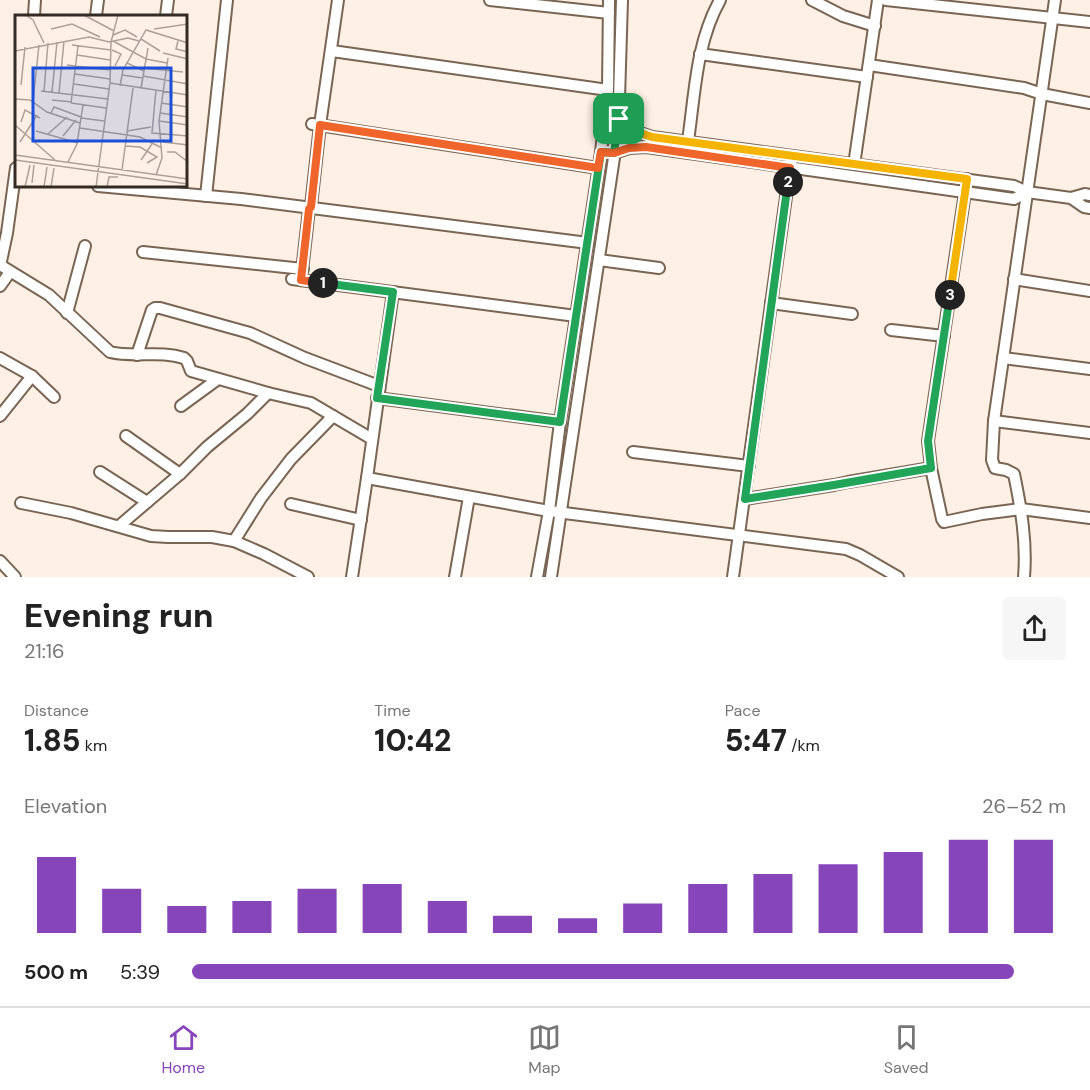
<!DOCTYPE html>
<meta charset="utf-8">
<style>
:root{--surface:#fff;--page:#f6f6f6;--text:#222;--muted:#767676;--line:#e0e0e0;--accent:#8745ba}
body{margin:0;font-family:"DM Sans",sans-serif;background:var(--page);color:var(--text);height:100vh;display:flex;flex-direction:column;font-size:22px;white-space:nowrap}
*{box-sizing:border-box;margin:0}
p{font-size:20px;color:var(--muted)}
.icon{flex:none;width:33px;height:33px;fill:none;stroke:currentColor;stroke-width:2;stroke-linecap:round;stroke-linejoin:round}
.map{position:relative;height:577px;overflow:hidden}
.details{display:flex;flex-direction:column;background:var(--surface);flex:1}
.details>*{flex:none}
.pin{position:absolute;display:grid;place-items:center;width:51px;height:51px;color:#fff;margin:-26px;border-radius:12px;box-shadow:0 3px 9px #0006}
.km{position:absolute;width:30px;height:30px;margin:-15px;border-radius:50%;background:#222;color:#fff;font-size:16px;line-height:30px;text-align:center}
.round{display:grid;place-items:center;flex:none;width:63px;height:63px;border-radius:6px;background:var(--page)}
.summary{display:flex;align-items:center;justify-content:space-between;height:102px;padding:0 24px}
h1{font-size:33px;font-weight:800;line-height:45px}
.figures{display:grid;grid-template-columns:repeat(3,1fr);gap:9px;height:102px;padding:6px 24px}
.figures div{display:grid;align-content:center}
.figures b{font-size:30px;font-weight:800}
.figures small{font-size:16px;font-weight:400}
.figures p{font-size:16px}
.chart{height:168px;padding:12px 24px}
.chart p{display:flex;justify-content:space-between}
.chart svg{width:100%;height:108px;margin-top:6px;stroke:var(--accent);stroke-width:6}
ul{padding:0 24px;list-style:none;font-size:20px}
li{display:grid;grid-template-columns:96px 72px 1fr;align-items:center;height:45px}
li i{height:15px;border-radius:8px;background:var(--accent)}
.tabs{display:flex;justify-content:space-around;align-items:center;height:84px;border-top:2px solid var(--line);background:var(--surface);font-size:16px;color:var(--muted)}
.tabs a{display:grid;justify-items:center;gap:3px}
.tabs .on{color:var(--accent)}
.map>svg:first-child{display:block}
.lines{fill:none;stroke-linecap:round;stroke-linejoin:round}
.minor-casing{stroke:#796553;stroke-width:14}
.minor{stroke:#fff;stroke-width:10}
.split-1-casing{stroke:#fff;stroke-width:12}
.split-2-casing{stroke:#fff;stroke-width:12}
.split-3-casing{stroke:#fff;stroke-width:12}
.split-4-casing{stroke:#fff;stroke-width:12}
.split-1{stroke:#22a559;stroke-width:8}
.split-2{stroke:#f0652b;stroke-width:8}
.split-3{stroke:#22a559;stroke-width:8}
.split-4{stroke:#f5b400;stroke-width:8}
.inset-road{fill:none;stroke:#ada197;stroke-width:1.5}
.view{fill:#1d4ed8;fill-opacity:0.15;stroke:#1d4ed8;stroke-width:3}
.inset-edge{fill:none;stroke:#342b24;stroke-width:3}
</style>
<div class="map">
<svg width="1090" height="577" viewBox="0 0 1090 577">
<rect width="100%" height="100%" fill="#fef0e4"/>
<g class="lines">
<g class="minor-casing">
<g id="minor">
<path d="M490,0l119,13"/>
<path d="M812,0l31,16 32,10"/>
<path d="M886,0l204,22"/>
<path d="M34,16l1,-16"/>
<path d="M96,16l2,-16"/>
<path d="M166,16l2,-16"/>
<path d="M332,51l276,39"/>
<path d="M700,54l167,23"/>
<path d="M869,65l155,23 18,6 48,9"/>
<path d="M614,118c7,2 8,5 13,9 7,5 17,7 25,10l362,49 13,6 44,6 14,-4 5,1"/>
<path d="M312,124l286,44"/>
<path d="M688,141c7,-48 8,-98 32,-141"/>
<path d="M611,153h3l15,-5 17,-1 368,52 13,-7"/>
<path d="M854,165l24,-165"/>
<path d="M967,179l-39,262 3,27 11,51 2,3 38,-8 39,-5 69,9"/>
<path d="M98,186l143,13 347,44"/>
<path d="M206,196l21,-196"/>
<path d="M1071,198l13,9 6,1"/>
<path d="M143,252l160,17"/>
<path d="M599,260l60,8"/>
<path d="M0,265l49,30 61,57c24,6 50,-2 74,6l3,3 4,10 77,22 43,10 61,36"/>
<path d="M0,266l7,-33 9,-65"/>
<path d="M292,279l284,37"/>
<path d="M1014,279l76,12"/>
<path d="M301,280l8,-71 2,-3 9,-81 18,-125"/>
<path d="M0,286l10,-14"/>
<path d="M771,303l81,11"/>
<path d="M67,313l18,-67"/>
<path d="M891,330l53,6"/>
<path d="M137,355l15,-45 3,-2h5l90,25 55,25 74,28"/>
<path d="M0,358l32,18 22,21"/>
<path d="M1003,358l87,11"/>
<path d="M377,398l183,24"/>
<path d="M181,406l37,-27"/>
<path d="M0,416l32,-40"/>
<path d="M994,421l96,12"/>
<path d="M126,436l54,38"/>
<path d="M633,452l116,14"/>
<path d="M100,472l47,30"/>
<path d="M367,478l182,33 297,38 14,6 38,22"/>
<path d="M745,499l89,-14 14,-3 83,-14"/>
<path d="M21,503l50,10 80,23 17,1h44l22,4 30,13 44,23"/>
<path d="M291,504l70,16"/>
<path d="M119,526l61,-52 27,-27 40,-33 21,-21"/>
<path d="M234,541l27,-43 30,-39 42,-43"/>
<path d="M0,561l15,16"/>
<path d="M352,577l15,-99 26,-186"/>
<path d="M455,577l14,-80"/>
<path d="M537,577l12,-66 11,-89 41,-270 7,-62 1,-90"/>
<path d="M551,577l67,-446 4,-131"/>
<path d="M733,577l58,-416"/>
<path d="M1024,577c3,-35 -3,-69 -10,-103l-8,-4 -11,-2 -3,-8 2,-39 61,-421"/>
</g>
</g>
<use href="#minor" class="minor"/>
</g>
<g class="lines">
<g class="split-1-casing">
<path id="split-1" d="M323,283l70,9 -16,106 183,24 41,-270 13,1 5,-34"/>
</g>
<g class="split-2-casing">
<path id="split-2" d="M323,283l-22,-3 8,-71 2,-2 9,-82 278,43 3,-16 13,1 15,-5 17,-1 144,21 -2,14"/>
</g>
<g class="split-3-casing">
<path id="split-3" d="M788,182l-43,317 89,-14 97,-17 -3,-27 22,-146"/>
</g>
<g class="split-4-casing">
<path id="split-4" d="M619,119c10,11 19,13 33,18l315,42 -17,116"/>
</g>
<use href="#split-1" class="split-1"/>
<use href="#split-2" class="split-2"/>
<use href="#split-3" class="split-3"/>
<use href="#split-4" class="split-4"/>
</g>
<g transform="translate(15 15)">
<rect width="172" height="172" fill="#fef0e4"/>
<path class="inset-road" d="M11,0l7,5 11,23M69,0l30,16M36,14l21,-5 28,13M139,14l34,-5M98,20l12,-5 12,7M126,24l19,12M98,26l33,18 21,4M163,26l-2,8 12,3M57,30l39,5M97,35l9,4 -6,12M0,36l74,-14 20,5 19,-4 11,3M148,38l25,6M62,40l33,5M112,48l17,8M52,50l43,5M129,53l39,4M60,59l35,5M107,60l21,3M128,61l45,8M95,68l78,12M59,69l35,5M6,70l4,-38M105,71l3,-16 23,-40 42,13M126,73l7,-40M141,75l-4,43 36,3M26,76l67,8M29,76l4,-48M37,77l5,-50M44,78l5,-52M0,84l15,1 17,12 33,11M37,85l20,2M18,86l6,-56M56,88l7,-57M56,88l35,5M146,88l27,4M36,98l3,-6 27,10M145,98l28,4M66,103l23,3M144,106l29,4M6,107l4,-12 15,8M0,110l40,35M65,113l60,9 22,11M21,116l42,12M112,116l24,-4M33,119l19,-17M48,121l13,-16M5,127l17,-27M148,127l25,3M110,131l15,1 17,10 -10,6M152,137h8l13,10M0,140l173,24M0,145l173,24M126,145l11,-16M53,147l9,-18 6,-39M107,155l11,-82M141,160l6,-17 -3,-37 9,-63M17,168l2,-18M10,172l5,-22M29,172l3,-20M36,172l3,-19M81,172l14,-104 1,-41 7,-27M92,172l2,-10h9"/>
<path class="view" d="M18,53h138v73h-138z"/>
<rect width="172" height="172" class="inset-edge"/>
</g>
</svg>
<div class="pin" style="left:619px;top:119px;background:#1e9e55"><svg class="icon" aria-label="arrive" viewBox="0 0 24 24"><path d="M6 21V4h12l-3 4 3 4H6"/></svg></div>
<b class="km" style="left:323px;top:283px">1</b>
<b class="km" style="left:788px;top:182px">2</b>
<b class="km" style="left:950px;top:295px">3</b>
</div>
<section class="details">
<div class="summary"><div><h1>Evening run</h1><p>21:16</p></div><a class="round"><svg class="icon" aria-label="share" viewBox="0 0 24 24"><path d="M12 15V3M7 8l5-5 5 5M5 13v7h14v-7"/></svg></a></div>
<div class="figures">
<div><p>Distance</p><b>1.85<small> km</small></b></div>
<div><p>Time</p><b>10:42</b></div>
<div><p>Pace</p><b>5:47<small> /km</small></b></div>
</div>
<div class="chart"><p><span>Elevation</span>26–52 m</p>
<svg viewBox="0 0 160 44" preserveAspectRatio="none"><path d="M5 44V13M15 44V26M25 44V33M35 44V31M45 44V26M55 44V24M65 44V31M75 44V37M85 44V38M95 44V32M105 44V24M115 44V20M125 44V16M135 44V11M145 44V6M155 44V6"/></svg>
</div>
<ul>
<li><b>500 m</b>5:39<i style="width:94%"></i></li>
</ul>
</section>
<nav class="tabs">
<a class="on"><svg class="icon" aria-label="home" viewBox="0 0 24 24"><path d="M3 11l9-7 9 7M6 9v11h12V9"/></svg>Home</a>
<a><svg class="icon" aria-label="map" viewBox="0 0 24 24"><path d="M3 6l6-2 6 2 6-2v14l-6 2-6-2-6 2zM9 4v14M15 6v14"/></svg>Map</a>
<a><svg class="icon" aria-label="saved" viewBox="0 0 24 24"><path d="M7 4h10v16l-5-4-5 4z"/></svg>Saved</a>
</nav>
